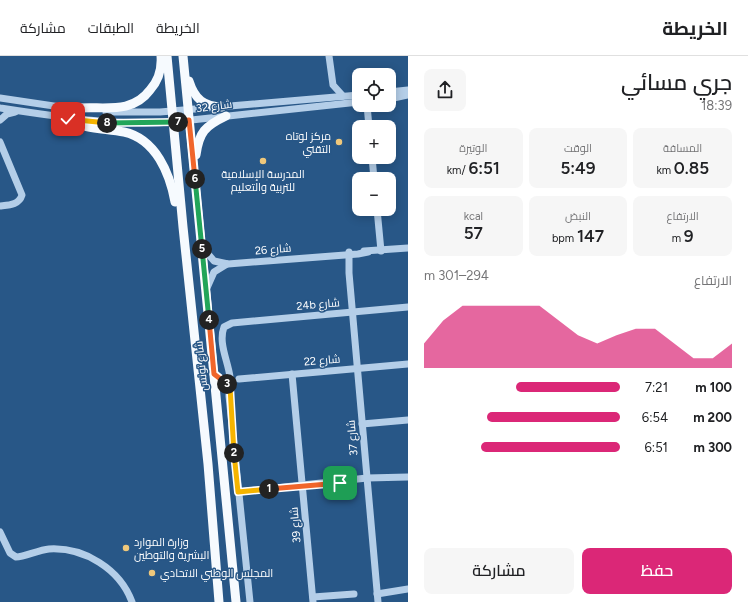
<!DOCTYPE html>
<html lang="ar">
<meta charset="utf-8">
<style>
:root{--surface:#fff;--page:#f6f6f6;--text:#202124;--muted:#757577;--line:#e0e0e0;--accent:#db2777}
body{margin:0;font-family:Figtree,Cairo,sans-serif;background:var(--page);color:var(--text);direction:rtl;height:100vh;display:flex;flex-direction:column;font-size:15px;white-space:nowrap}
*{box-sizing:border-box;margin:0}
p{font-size:13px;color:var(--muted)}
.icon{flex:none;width:22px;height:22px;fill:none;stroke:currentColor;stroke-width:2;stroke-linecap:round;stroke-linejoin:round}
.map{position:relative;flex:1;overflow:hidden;direction:ltr}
.panel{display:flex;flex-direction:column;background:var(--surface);width:340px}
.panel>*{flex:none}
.controls{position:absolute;left:352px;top:12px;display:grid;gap:8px}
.controls a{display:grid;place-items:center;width:44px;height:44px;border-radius:8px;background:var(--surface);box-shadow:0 2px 10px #0003;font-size:20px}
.pin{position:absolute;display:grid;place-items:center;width:34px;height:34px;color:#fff;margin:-17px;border-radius:8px;box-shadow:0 2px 6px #0006}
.km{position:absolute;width:20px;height:20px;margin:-10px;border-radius:50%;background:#222;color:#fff;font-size:11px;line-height:20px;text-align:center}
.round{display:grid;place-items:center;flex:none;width:42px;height:42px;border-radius:8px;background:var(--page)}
.headline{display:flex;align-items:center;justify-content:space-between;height:68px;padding:0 16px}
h1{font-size:22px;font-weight:600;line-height:30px}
.figures{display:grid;grid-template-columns:repeat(3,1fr);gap:6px;height:68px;padding:4px 16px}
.figures div{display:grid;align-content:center;border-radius:8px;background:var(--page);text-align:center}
.figures b{font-size:17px;font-weight:600}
.figures small{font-size:11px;font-weight:400}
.figures p{font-size:11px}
.chart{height:112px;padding:8px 16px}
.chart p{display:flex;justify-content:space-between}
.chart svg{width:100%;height:72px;margin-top:4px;fill:var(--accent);opacity:.7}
.action{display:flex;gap:8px;margin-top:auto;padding:8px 16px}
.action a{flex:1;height:46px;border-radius:8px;background:var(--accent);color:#fff;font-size:16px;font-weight:600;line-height:46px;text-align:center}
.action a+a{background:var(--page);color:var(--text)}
ul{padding:0 16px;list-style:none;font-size:13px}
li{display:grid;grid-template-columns:64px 48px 1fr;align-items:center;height:30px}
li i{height:10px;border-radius:5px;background:var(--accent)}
header{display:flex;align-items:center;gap:24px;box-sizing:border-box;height:56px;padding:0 20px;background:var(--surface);border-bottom:1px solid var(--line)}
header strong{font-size:19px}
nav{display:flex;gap:22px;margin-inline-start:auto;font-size:14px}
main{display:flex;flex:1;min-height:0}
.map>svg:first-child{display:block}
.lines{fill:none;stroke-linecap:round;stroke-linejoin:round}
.minor{stroke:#b4cee8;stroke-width:7}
.major{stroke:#f6fafe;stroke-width:9}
.split-1-casing{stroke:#fff;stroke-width:8}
.split-2-casing{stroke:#fff;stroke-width:8}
.split-3-casing{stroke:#fff;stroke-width:8}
.split-4-casing{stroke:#fff;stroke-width:8}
.split-5-casing{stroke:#fff;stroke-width:8}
.split-6-casing{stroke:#fff;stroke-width:8}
.split-7-casing{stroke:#fff;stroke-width:8}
.split-8-casing{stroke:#fff;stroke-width:8}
.split-9-casing{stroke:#fff;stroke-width:8}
.split-1{stroke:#f0652b;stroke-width:5}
.split-2{stroke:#f5b400;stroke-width:5}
.split-3{stroke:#f5b400;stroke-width:5}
.split-4{stroke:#f0652b;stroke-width:5}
.split-5{stroke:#22a559;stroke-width:5}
.split-6{stroke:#22a559;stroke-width:5}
.split-7{stroke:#f0652b;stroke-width:5}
.split-8{stroke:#22a559;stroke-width:5}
.split-9{stroke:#f5b400;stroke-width:5}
.poi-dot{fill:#efc87b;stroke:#285787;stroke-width:1.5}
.labels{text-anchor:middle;stroke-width:3;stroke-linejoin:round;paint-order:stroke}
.street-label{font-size:11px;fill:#fff;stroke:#285787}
.poi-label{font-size:11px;fill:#fff;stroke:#285787;text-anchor:start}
</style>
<header>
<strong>الخريطة</strong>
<nav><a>الخريطة</a><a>الطبقات</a><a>مشاركة</a></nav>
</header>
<main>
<section class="panel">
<div class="headline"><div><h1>جري مسائي</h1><p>18:39</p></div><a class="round"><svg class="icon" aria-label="share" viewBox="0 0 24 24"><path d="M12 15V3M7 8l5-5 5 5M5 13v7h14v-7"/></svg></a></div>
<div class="figures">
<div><p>المسافة</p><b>0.85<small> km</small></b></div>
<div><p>الوقت</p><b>5:49</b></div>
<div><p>الوتيرة</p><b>6:51<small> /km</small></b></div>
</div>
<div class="figures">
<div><p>الارتفاع</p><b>9<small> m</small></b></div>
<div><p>النبض</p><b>147<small> bpm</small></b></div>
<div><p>kcal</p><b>57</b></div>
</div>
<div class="chart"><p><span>الارتفاع</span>294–301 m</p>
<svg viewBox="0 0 160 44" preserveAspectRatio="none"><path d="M0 44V29L10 15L20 6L30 6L40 6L50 6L60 6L70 15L80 24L90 29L100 24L110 20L120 20L130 29L140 38L150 38L160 29V44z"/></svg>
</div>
<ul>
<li><b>100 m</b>7:21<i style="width:53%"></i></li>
<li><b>200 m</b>6:54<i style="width:68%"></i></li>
<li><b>300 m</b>6:51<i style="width:71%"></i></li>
</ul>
<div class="action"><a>حفظ</a><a>مشاركة</a></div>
</section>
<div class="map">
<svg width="408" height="546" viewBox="0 0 408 546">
<rect width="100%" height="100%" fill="#285787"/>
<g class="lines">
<g class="minor">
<path d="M329,0l4,29 10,11"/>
<path d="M389,36l19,-2"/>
<path d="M0,42l74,11"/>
<path d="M389,43l19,-4"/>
<path d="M367,49l2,22"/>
<path d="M0,52c58,9 115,18 173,14l186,-20"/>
<path d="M106,56h54l199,-17"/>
<path d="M0,64l7,-6 8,-2"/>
<path d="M0,86l22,53c-3,10 -13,10 -22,11"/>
<path d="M372,101l2,22"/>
<path d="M377,153l4,42"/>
<path d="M202,191l12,14 14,3 130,-10 10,-2"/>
<path d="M364,195l44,-3"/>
<path d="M349,196v21l29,329"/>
<path d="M206,234l8,-18 13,-8"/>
<path d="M292,318l21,228"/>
<path d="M239,323l169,-15"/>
<path d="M362,368l46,-4"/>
<path d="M238,436l129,-14 41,-1"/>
<path d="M0,476l10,21 6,4c9,0 22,-7 33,-8 35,-2 71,20 83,53"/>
<path d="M377,538l31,-5"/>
<path d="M313,541l41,-3"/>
<path d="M250,546l-21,-206c0,-7 2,-13 1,-19 -2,-16 -12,-34 -6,-50l8,-4 176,-16"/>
</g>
<g class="major">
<path d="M167,0l16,171 25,237 11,138"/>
<path d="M183,0l53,546"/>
<path d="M189,25c6,19 15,25 33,26"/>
<path d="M70,53c28,-5 60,8 80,-19 9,-10 12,-21 11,-34"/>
<path d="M68,63c17,11 37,9 56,13 32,7 46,42 51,70"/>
<path d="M196,99c3,-23 9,-29 30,-39"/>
<path d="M214,318l16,13"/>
</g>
</g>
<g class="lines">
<g class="split-1-casing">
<path id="split-1" d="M269,433l71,-6"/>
</g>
<g class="split-2-casing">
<path id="split-2" d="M234,397l4,39 31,-3"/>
</g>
<g class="split-3-casing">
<path id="split-3" d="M227,328l3,3 4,66"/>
</g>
<g class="split-4-casing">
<path id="split-4" d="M209,264l5,54 13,10"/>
</g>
<g class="split-5-casing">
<path id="split-5" d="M202,193l7,71"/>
</g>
<g class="split-6-casing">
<path id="split-6" d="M195,123l7,70"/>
</g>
<g class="split-7-casing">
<path id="split-7" d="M178,66l11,-2 6,59"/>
</g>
<g class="split-8-casing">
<path id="split-8" d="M107,67l71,-1"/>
</g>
<g class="split-9-casing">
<path id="split-9" d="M68,63l39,4"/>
</g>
<use href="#split-1" class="split-1"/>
<use href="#split-2" class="split-2"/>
<use href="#split-3" class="split-3"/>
<use href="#split-4" class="split-4"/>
<use href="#split-5" class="split-5"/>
<use href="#split-6" class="split-6"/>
<use href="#split-7" class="split-7"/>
<use href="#split-8" class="split-8"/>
<use href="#split-9" class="split-9"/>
</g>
<g class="poi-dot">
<circle cx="339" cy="86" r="4"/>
<circle cx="263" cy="105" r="4"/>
<circle cx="126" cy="492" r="4"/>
<circle cx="152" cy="517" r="4"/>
</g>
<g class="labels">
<g class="street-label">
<text transform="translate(214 50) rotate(-7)" y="4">شارع 32</text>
<text transform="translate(273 193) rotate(-5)" y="4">شارع 26</text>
<text transform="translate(318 248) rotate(-5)" y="4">24b شارع</text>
<text transform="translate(322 304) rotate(-5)" y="4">شارع 22</text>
<text transform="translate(201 310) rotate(-96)" y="4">شارع تونس</text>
<text transform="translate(352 382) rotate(-95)" y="4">شارع 37</text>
<text transform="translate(295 469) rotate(-95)" y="4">شارع 39</text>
</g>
<g class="poi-label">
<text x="331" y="84" text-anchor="end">مركز لوتاه<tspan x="331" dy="13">التقني</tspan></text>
<text x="263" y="122" text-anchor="middle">المدرسة الإسلامية<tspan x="263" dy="13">للتربية والتعليم</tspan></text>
<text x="134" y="490">وزارة الموارد<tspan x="134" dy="13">البشرية والتوطين</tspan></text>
<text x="160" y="521">المجلس الوطني الاتحادي</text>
</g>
</g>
</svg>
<div class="controls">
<a><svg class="icon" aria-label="locate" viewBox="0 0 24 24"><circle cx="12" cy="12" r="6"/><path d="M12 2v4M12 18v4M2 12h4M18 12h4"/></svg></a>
<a>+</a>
<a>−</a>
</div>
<div class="pin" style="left:340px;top:427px;background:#1e9e55"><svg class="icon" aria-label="arrive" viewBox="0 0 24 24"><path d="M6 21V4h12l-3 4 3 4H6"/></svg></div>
<div class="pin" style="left:68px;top:63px;background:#d93025"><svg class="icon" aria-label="check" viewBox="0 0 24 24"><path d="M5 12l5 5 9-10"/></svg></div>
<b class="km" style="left:269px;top:433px">1</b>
<b class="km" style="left:234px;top:397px">2</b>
<b class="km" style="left:227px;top:328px">3</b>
<b class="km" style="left:209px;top:264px">4</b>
<b class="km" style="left:202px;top:193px">5</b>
<b class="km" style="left:195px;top:123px">6</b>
<b class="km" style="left:178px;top:66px">7</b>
<b class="km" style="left:107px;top:67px">8</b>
</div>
</main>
